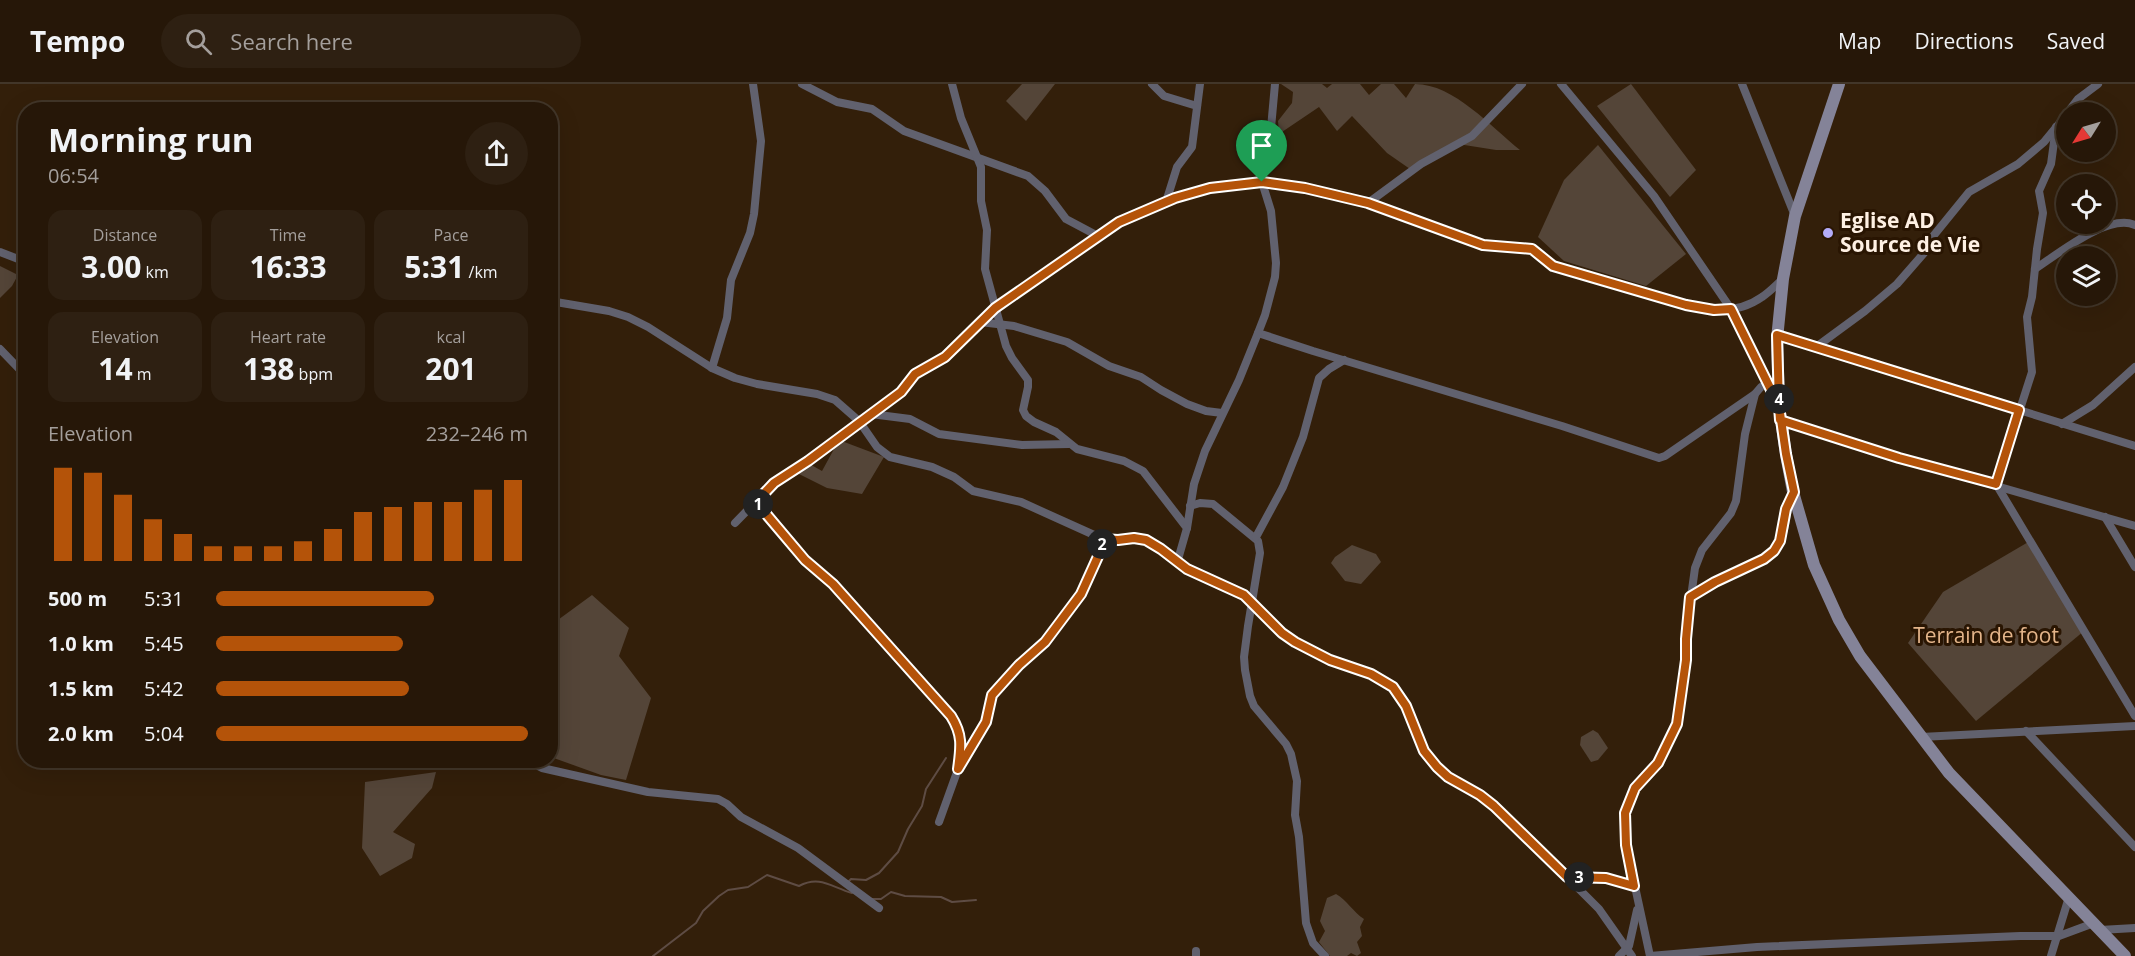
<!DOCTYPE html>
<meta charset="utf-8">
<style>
:root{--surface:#261708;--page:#2e2012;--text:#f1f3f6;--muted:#a49f9c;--line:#423629;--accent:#b45309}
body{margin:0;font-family:"Open Sans",sans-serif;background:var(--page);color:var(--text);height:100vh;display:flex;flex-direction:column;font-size:22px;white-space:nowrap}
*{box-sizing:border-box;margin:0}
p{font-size:20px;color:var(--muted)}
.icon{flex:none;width:33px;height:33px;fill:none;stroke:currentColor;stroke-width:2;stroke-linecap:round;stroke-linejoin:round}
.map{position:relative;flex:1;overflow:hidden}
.side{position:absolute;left:18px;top:18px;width:540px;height:666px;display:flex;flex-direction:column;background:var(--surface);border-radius:24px;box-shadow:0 6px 24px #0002,0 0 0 2px var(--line)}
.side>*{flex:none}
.needle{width:39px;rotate:233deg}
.buttons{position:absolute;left:2056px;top:18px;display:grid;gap:12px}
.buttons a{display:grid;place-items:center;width:60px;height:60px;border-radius:50%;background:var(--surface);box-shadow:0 6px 24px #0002,0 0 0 2px var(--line);font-size:30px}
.pin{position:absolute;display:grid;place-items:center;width:51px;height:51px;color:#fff;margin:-62px -26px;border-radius:50% 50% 50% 0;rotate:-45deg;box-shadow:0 0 6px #0007}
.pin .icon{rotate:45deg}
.km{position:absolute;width:30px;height:30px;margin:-15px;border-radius:50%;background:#222;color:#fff;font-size:16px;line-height:30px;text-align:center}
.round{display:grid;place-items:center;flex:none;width:63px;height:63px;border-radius:32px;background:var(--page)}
.summary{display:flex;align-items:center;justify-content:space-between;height:102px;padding:0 30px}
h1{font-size:33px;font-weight:700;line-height:45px}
.figures{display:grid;grid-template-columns:repeat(3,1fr);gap:9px;height:102px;padding:6px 30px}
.figures div{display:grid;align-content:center;border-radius:15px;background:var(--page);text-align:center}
.figures b{font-size:30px;font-weight:700}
.figures small{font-size:16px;font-weight:400}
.figures p{font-size:16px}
.chart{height:168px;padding:12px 30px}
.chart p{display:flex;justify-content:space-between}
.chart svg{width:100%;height:108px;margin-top:6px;stroke:var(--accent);stroke-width:6}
ul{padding:0 30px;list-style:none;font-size:20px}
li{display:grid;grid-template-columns:96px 72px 1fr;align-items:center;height:45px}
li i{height:15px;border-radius:8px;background:var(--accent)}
header{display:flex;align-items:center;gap:36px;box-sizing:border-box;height:84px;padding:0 30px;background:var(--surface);border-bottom:2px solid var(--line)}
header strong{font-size:28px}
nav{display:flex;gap:33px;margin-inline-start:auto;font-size:21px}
.search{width:420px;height:54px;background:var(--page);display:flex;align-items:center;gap:15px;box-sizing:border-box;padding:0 21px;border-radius:33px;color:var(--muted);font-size:22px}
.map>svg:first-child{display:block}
.green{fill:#544538}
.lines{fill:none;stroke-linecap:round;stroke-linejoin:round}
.stream{stroke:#5e4c44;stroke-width:2}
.minor{stroke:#61616e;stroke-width:8}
.secondary{stroke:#848398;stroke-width:12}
.route-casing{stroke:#fff;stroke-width:12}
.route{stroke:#b45309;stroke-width:8}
.poi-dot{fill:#b3acf9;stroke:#291502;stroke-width:2}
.labels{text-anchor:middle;stroke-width:6;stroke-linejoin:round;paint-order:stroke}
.poi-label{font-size:21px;font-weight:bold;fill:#fef0e3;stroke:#291502;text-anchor:start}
.park-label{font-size:21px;fill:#e3b489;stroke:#291502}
</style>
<header>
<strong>Tempo</strong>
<div class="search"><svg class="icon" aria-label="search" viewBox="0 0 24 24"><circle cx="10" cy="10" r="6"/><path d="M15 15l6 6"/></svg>Search here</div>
<nav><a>Map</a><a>Directions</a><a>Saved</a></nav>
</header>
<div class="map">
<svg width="2135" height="872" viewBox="0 0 2135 872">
<rect width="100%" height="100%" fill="#331f0a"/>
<g class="green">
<path d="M1022,0h33l-29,37 -20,-20z"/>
<path d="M1281,0h41l5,4 5,-4h28l9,11 12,-11h13l12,14 9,-14c39,0 76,43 105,66h-24l-38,-6 -48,25 -23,-16 -35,-37 -15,15 -18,-24 -40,27 -1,-13 14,-18 1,-11z"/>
<path d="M1631,0l65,86 -26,27 -73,-91z"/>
<path d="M1598,61l88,109 -40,32 -82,-25 -26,-24 26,-57z"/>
<path d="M0,182l18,9 -6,11 -12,12z"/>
<path d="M839,356l45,17 -22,37 -35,-6 -32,-16 11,-10 16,9z"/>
<path d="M2030,457l54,90 -108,90 -68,-78 35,-51z"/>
<path d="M1352,461l24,9 5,8 -20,22 -16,-3 -14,-18 4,-6z"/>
<path d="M592,511l37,33 -10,28 32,42 -25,82 -25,-5 -50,-18v-132z"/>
<path d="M1593,646l5,3 10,15 -10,12 -7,2 -11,-17 1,-8z"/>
<path d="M436,688l-4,16 -39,44 22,12 -3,14 -32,18 -18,-28 3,-66z"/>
<path d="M1336,810c11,6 17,18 28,25l-4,8 2,9 -5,6 4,11 -4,3 -6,-3 -4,3h-17l-11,-14 6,-11 -5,-10 7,-23z"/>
</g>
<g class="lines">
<g class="stream">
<path d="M848,798l3,-3 15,1 13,-7 19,-21 10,-23 14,-23 4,-17 20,-31"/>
<path d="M872,815h9l10,-7 14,4 36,1 11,5 24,-2"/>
<path d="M653,872l43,-33 7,-12 16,-15 9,-6 20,-3 19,-12 32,11c21,-11 32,1 53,7"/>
</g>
<g class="minor">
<path d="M802,0l35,18 35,7 32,22 124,45 17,15 21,28 32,17"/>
<path d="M952,0l9,34 20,49v34l6,29 -2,39 21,77 6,12 16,22v7l-5,23 3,6 8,6 22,10 21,17 47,12 19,10 44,57 -10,35"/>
<path d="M1152,0l12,12 33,10"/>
<path d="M1275,0l-4,44 -9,26v28l9,29 5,52 -1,14 -10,38 -7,18 55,18 249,75 97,32 6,-2 90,-62"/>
<path d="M1561,0l93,112 77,113 46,94"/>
<path d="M1742,0l53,132"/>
<path d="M2068,28l10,-13 20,-15"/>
<path d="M2056,43l-5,37 -12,27 4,22 -6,36 -5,48 -5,20 5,55 -36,112 139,232"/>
<path d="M1166,118l11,-35 15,-20 8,-63"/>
<path d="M1368,119l53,-39 51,-28 50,-52"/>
<path d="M0,168l26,10"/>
<path d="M2035,185c23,-15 73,-56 100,-44"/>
<path d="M550,217l59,10 19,6 20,10 64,41 23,10 22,6 60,10 18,6 24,21 18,26 13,10 42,10 22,10 19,14 48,11 82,37 15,1 16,-2 12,2 41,29 48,20 17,12 30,32 13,9 35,19 41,13 22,13 13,19 14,38 17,23 11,10 32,18 14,11 73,71 39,1 27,8"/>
<path d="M980,238l34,4 53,16 42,24 32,11 20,13 26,14 19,7 16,2"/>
<path d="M1777,251l358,111"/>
<path d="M1816,263l49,-36 32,-27 27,-31 6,-13 39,-48 49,-28 26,-22 23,-28"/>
<path d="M0,265l26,27"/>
<path d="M712,284l15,-50 4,-38 19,-47 4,-19 7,-73 -8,-57"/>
<path d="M1761,303l-6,7 -10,40 -9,67 -5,12 -29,37 -7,18 -8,58 -1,34 -9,64 -19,39 -23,25 -10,25 1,32 24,111 107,-9 263,-11h39l35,-13"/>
<path d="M871,330l39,5 29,15 83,11 47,-1"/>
<path d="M1781,336l118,38 236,68"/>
<path d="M2062,340l31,-19 42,-38"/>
<path d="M756,418l49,58 28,24 118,132c11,18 10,33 7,53"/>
<path d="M1190,422l10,-3 13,1 45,37 2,12 -12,73 -4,31 1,13 5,26 4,10 32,38 5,10 6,27 -2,34 4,22 7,86 7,20 12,13"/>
<path d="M2105,433l30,50"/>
<path d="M735,439l39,-40 34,-22 93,-69 14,-18 30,-17 50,-49 124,-86 56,-24 40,-12 31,-3 16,-1 43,6 63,15 115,42 49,4 9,5 8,9 10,4c27,8 53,15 80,23 39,12 85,34 123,7 8,-5 14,-12 21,-18"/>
<path d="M1187,444l7,-44 11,-33 34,-71 19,-47"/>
<path d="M1256,453l27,-50 20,-50 16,-59 10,-9 15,-9"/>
<path d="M1690,513c22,-19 75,-31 88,-51 9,-15 7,-35 15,-53"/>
<path d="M2026,647l109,116"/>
<path d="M1921,653l214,-11"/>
<path d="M527,676l15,8 106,24 70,7 9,5 14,13 57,31 81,60"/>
<path d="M939,738l22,-61 25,-39 6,-27 27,-30 26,-23 24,-30 17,-28 17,-45"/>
<path d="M1567,793l32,32 33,47"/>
<path d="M2100,846l35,-2"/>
<path d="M1196,872v-5"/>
<path d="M1619,872l10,-10 8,-36"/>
<path d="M2051,872l18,-59"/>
</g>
<path class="secondary" d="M1839,0l-44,132 -12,63 -6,60 2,67 7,49 7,37 21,73 25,55 21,36 89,117 176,183"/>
</g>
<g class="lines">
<g class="route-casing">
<path id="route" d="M1262,98l-52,6 -35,10 -56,24 -124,86 -50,49 -30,17 -14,18 -93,69 -34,22 -18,19 49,58 28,24 118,132c12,19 10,31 7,53l28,-47 6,-27 27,-30 26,-23 36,-48 19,-42 3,-13 15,1 16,-2 12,2 15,9 26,20 57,26 38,38 13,9 35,18 41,14 22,13 13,19 18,45 13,16 11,10 32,18 14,11 73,71 39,1 28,8 -8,-41 -1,-32 10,-25 23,-25 19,-39 9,-64v-21l4,-42 25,-15 49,-23 10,-8 6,-10 6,-32 8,-17 -8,-38 -7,-48 -2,-71 242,75 -23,74 -97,-26 -119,-38 -1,-14 -48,-97 -17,1 -28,-5 -133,-39 -21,-17 -49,-4 -115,-42 -63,-15 -43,-6"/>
</g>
<use href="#route" class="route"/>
</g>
<circle class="poi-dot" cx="1828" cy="149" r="6"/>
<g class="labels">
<g class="poi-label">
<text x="1840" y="144">Eglise AD<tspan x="1840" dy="24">Source de Vie</tspan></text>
</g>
<g class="park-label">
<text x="1986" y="559">Terrain de foot</text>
</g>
</g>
</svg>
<div class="buttons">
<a><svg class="needle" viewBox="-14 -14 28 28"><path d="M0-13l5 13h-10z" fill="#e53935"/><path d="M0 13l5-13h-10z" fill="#a49f9c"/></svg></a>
<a><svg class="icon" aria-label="locate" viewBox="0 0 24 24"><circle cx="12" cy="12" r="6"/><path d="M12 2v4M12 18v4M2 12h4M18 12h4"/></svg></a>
<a><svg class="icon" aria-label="layers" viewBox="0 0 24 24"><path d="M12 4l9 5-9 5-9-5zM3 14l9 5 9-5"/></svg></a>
</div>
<div class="pin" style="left:1262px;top:98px;background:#1e9e55"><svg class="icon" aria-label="arrive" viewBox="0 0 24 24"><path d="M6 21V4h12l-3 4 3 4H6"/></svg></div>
<b class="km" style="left:758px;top:420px">1</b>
<b class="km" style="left:1102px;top:460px">2</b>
<b class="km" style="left:1579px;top:793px">3</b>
<b class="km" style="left:1779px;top:315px">4</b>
<section class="side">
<div class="summary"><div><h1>Morning run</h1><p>06:54</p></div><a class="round"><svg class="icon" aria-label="share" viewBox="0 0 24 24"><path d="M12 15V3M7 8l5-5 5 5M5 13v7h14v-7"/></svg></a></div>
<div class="figures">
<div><p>Distance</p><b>3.00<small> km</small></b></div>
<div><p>Time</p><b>16:33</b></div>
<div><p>Pace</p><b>5:31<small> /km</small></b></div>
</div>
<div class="figures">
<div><p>Elevation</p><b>14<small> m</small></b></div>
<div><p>Heart rate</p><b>138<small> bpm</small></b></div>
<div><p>kcal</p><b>201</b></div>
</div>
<div class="chart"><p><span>Elevation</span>232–246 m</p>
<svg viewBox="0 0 160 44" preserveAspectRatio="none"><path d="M5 44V6M15 44V8M25 44V17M35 44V27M45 44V33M55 44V38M65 44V38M75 44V38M85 44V36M95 44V31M105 44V24M115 44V22M125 44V20M135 44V20M145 44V15M155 44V11"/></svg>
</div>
<ul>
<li><b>500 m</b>5:31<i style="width:70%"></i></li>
<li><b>1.0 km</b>5:45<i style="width:60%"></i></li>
<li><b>1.5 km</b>5:42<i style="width:62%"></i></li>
<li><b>2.0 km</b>5:04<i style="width:100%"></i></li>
</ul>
</section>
</div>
